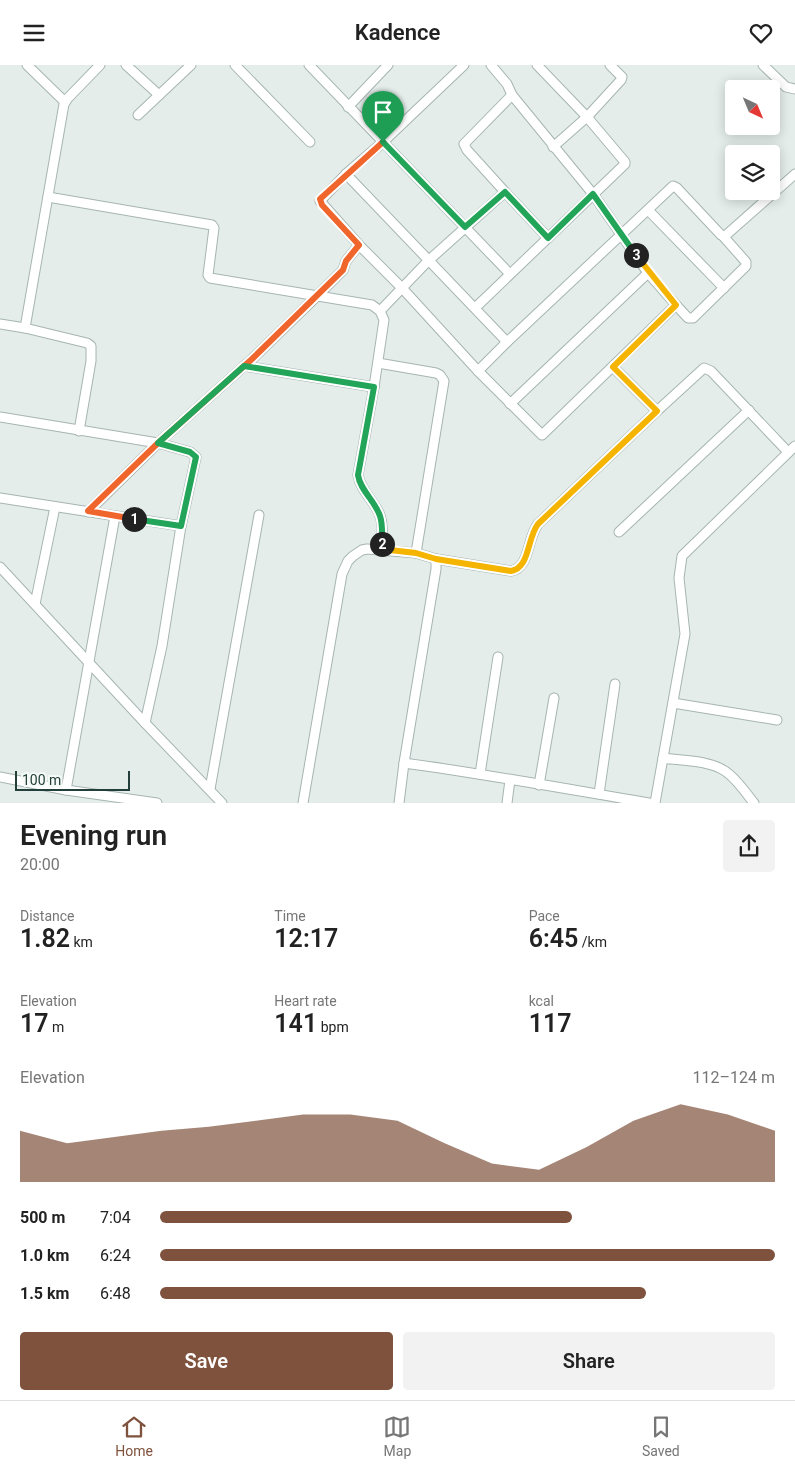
<!DOCTYPE html>
<meta charset="utf-8">
<style>
:root{--surface:#fff;--page:#f2f2f2;--text:#222;--muted:#767676;--line:#e0e0e0;--accent:#7f523d}
body{margin:0;font-family:Roboto,sans-serif;background:var(--page);color:var(--text);height:100vh;display:flex;flex-direction:column;font-size:19px;white-space:nowrap}
*{box-sizing:border-box;margin:0}
p{font-size:16px;color:var(--muted)}
.icon{flex:none;width:28px;height:28px;fill:none;stroke:currentColor;stroke-width:2;stroke-linecap:round;stroke-linejoin:round}
.map{position:relative;height:738px;overflow:hidden}
.side{display:flex;flex-direction:column;background:var(--surface);flex:1}
.side>*{flex:none}
.needle{width:32px;rotate:136deg}
.tools{position:absolute;left:725px;top:15px;display:grid;gap:10px}
.tools a{display:grid;place-items:center;width:55px;height:55px;border-radius:5px;background:var(--surface);box-shadow:0 2px 12px #0003;font-size:25px}
.scale{position:absolute;left:15px;bottom:12px;width:115px;box-sizing:border-box;padding-left:5px;border:2px solid #233f3a;border-top:0;font-size:14px;line-height:18px;white-space:nowrap;color:#233f3a;-webkit-text-stroke:4px #f5faf7;paint-order:stroke}
.pin{position:absolute;display:grid;place-items:center;width:42px;height:42px;color:#fff;margin:-51px -21px;border-radius:50% 50% 50% 0;rotate:-45deg;box-shadow:0 0 5px #0007}
.pin .icon{rotate:45deg}
.km{position:absolute;width:25px;height:25px;margin:-12px;border-radius:50%;background:#222;color:#fff;font-size:14px;line-height:25px;text-align:center}
.round{display:grid;place-items:center;flex:none;width:52px;height:52px;border-radius:5px;background:var(--page)}
.overview{display:flex;align-items:center;justify-content:space-between;height:85px;padding:0 20px}
h1{font-size:28px;font-weight:600;line-height:38px}
.figures{display:grid;grid-template-columns:repeat(3,1fr);gap:8px;height:85px;padding:5px 20px}
.figures div{display:grid;align-content:center}
.figures b{font-size:25px;font-weight:600}
.figures small{font-size:14px;font-weight:400}
.figures p{font-size:14px}
.chart{height:140px;padding:10px 20px}
.chart p{display:flex;justify-content:space-between}
.chart svg{width:100%;height:90px;margin-top:5px;fill:var(--accent);opacity:.7}
.cta{display:flex;gap:10px;margin-top:auto;padding:10px 20px}
.cta a{flex:1;height:58px;border-radius:5px;background:var(--accent);color:#fff;font-size:20px;font-weight:600;line-height:58px;text-align:center}
.cta a+a{background:var(--page);color:var(--text)}
ul{padding:0 20px;list-style:none;font-size:16px}
li{display:grid;grid-template-columns:80px 60px 1fr;align-items:center;height:38px}
li i{height:12px;border-radius:6px;background:var(--accent)}
header{display:flex;justify-content:space-between;align-items:center;height:65px;padding:0 20px;background:var(--surface);font-size:22px;font-weight:600}
.dock{display:flex;justify-content:space-around;align-items:center;height:70px;border-top:1px solid var(--line);background:var(--surface);font-size:14px;color:var(--muted)}
.dock a{display:grid;justify-items:center;gap:2px}
.dock .selected{color:var(--accent)}
.map>svg:first-child{display:block}
.lines{fill:none;stroke-linecap:round;stroke-linejoin:round}
.minor-casing{stroke:#a6b5b2;stroke-width:11}
.minor{stroke:#fff;stroke-width:9}
.split-1-casing{stroke:#fff;stroke-width:10}
.split-2-casing{stroke:#fff;stroke-width:10}
.split-3-casing{stroke:#fff;stroke-width:10}
.split-4-casing{stroke:#fff;stroke-width:10}
.split-1{stroke:#f0652b;stroke-width:6}
.split-2{stroke:#22a559;stroke-width:6}
.split-3{stroke:#f5b400;stroke-width:6}
.split-4{stroke:#22a559;stroke-width:6}
</style>
<header><svg class="icon" aria-label="menu" viewBox="0 0 24 24"><path d="M4 6h16M4 12h16M4 18h16"/></svg>Kadence<svg class="icon" aria-label="heart" viewBox="0 0 24 24"><path d="M12 20l-8-8c-3-5 5-10 8-4 3-6 11-1 8 4z"/></svg></header>
<div class="map">
<svg width="795" height="738" viewBox="0 0 795 738">
<rect width="100%" height="100%" fill="#e4edea"/>
<g class="lines">
<g class="minor-casing">
<g id="minor">
<path d="M27,0l38,37"/>
<path d="M126,0l33,30"/>
<path d="M235,0l75,77"/>
<path d="M309,0l201,209"/>
<path d="M464,0l-81,77 -37,32 -26,27 39,44 43,43 76,83 64,64 134,-130 -28,-32 -55,-79 -81,-99 -5,-11 -16,-19"/>
<path d="M537,0l50,52 34,-37 1,-3 -12,-12"/>
<path d="M763,0l23,22 9,2"/>
<path d="M348,42l40,-42"/>
<path d="M138,50l53,-50"/>
<path d="M346,109l161,168"/>
<path d="M505,127l43,46"/>
<path d="M48,132l164,28 2,3 -6,47 2,3 162,27 8,6 4,9 -10,67 -16,88c2,14 15,25 21,38 5,11 3,24 2,36"/>
<path d="M648,145l76,78"/>
<path d="M676,240l12,13h5l53,-52v-4l-23,-26"/>
<path d="M475,243l150,-144v-2l-38,-45 -34,30"/>
<path d="M380,246l48,-50 77,-69 -38,-42 -3,-6 48,-49"/>
<path d="M0,259l25,4 62,15 4,3v15l-12,70"/>
<path d="M25,263l39,-224 4,-6 32,-33"/>
<path d="M378,298l58,10 4,2 4,6 -28,172"/>
<path d="M244,301l130,21"/>
<path d="M613,302l44,44"/>
<path d="M478,306l29,-29 166,-156 4,2 44,47 4,1 70,-62"/>
<path d="M510,339l138,-131"/>
<path d="M0,352l158,26 32,9 6,5 -15,69 -19,120 -17,77"/>
<path d="M0,433l181,28"/>
<path d="M88,447l70,-69 94,-84 65,-63 26,-26 3,-9 13,-16"/>
<path d="M619,467l130,-122"/>
<path d="M0,502l145,156 77,80"/>
<path d="M35,539l20,-97"/>
<path d="M673,638l104,17"/>
<path d="M663,693c19,3 45,2 62,13 11,7 20,21 29,32"/>
<path d="M404,698c82,11 163,26 245,40"/>
<path d="M480,709l18,-117"/>
<path d="M0,712l66,13 91,13"/>
<path d="M539,720l15,-87"/>
<path d="M210,724l49,-274"/>
<path d="M66,725l49,-274"/>
<path d="M599,729l16,-110"/>
<path d="M303,738l39,-229 6,-13 5,-5 9,-6 5,-1 49,4 20,6 75,12c19,-3 16,-33 27,-47l119,-113 47,-43 7,3 77,81"/>
<path d="M399,738l5,-40 32,-194v-10"/>
<path d="M507,738l3,-23"/>
<path d="M655,738l30,-169 -6,-56 3,-22 113,-110"/>
</g>
</g>
<use href="#minor" class="minor"/>
</g>
<g class="lines">
<g class="split-1-casing">
<path id="split-1" d="M134,454l-46,-8 70,-68 94,-84 91,-89 3,-9 13,-16 -37,-40 -2,-6 63,-57"/>
</g>
<g class="split-2-casing">
<path id="split-2" d="M134,454l47,7 15,-69 -6,-5 -32,-9 86,-77 130,21 -16,88c2,15 17,26 22,41 3,9 2,18 2,28"/>
</g>
<g class="split-3-casing">
<path id="split-3" d="M382,479l-1,5 35,4 20,6 75,12c19,-3 16,-33 27,-47l119,-113 -44,-44 63,-62 -40,-50"/>
</g>
<g class="split-4-casing">
<path id="split-4" d="M383,77l82,85 40,-35 43,46 45,-44 43,61"/>
</g>
<use href="#split-1" class="split-1"/>
<use href="#split-2" class="split-2"/>
<use href="#split-3" class="split-3"/>
<use href="#split-4" class="split-4"/>
</g>
</svg>
<div class="tools">
<a><svg class="needle" viewBox="-14 -14 28 28"><path d="M0-13l5 13h-10z" fill="#e53935"/><path d="M0 13l5-13h-10z" fill="#767676"/></svg></a>
<a><svg class="icon" aria-label="layers" viewBox="0 0 24 24"><path d="M12 4l9 5-9 5-9-5zM3 14l9 5 9-5"/></svg></a>
</div>
<div class="scale">100 m</div>
<div class="pin" style="left:383px;top:77px;background:#1e9e55"><svg class="icon" aria-label="arrive" viewBox="0 0 24 24"><path d="M6 21V4h12l-3 4 3 4H6"/></svg></div>
<b class="km" style="left:134px;top:454px">1</b>
<b class="km" style="left:382px;top:479px">2</b>
<b class="km" style="left:636px;top:190px">3</b>
</div>
<section class="side">
<div class="overview"><div><h1>Evening run</h1><p>20:00</p></div><a class="round"><svg class="icon" aria-label="share" viewBox="0 0 24 24"><path d="M12 15V3M7 8l5-5 5 5M5 13v7h14v-7"/></svg></a></div>
<div class="figures">
<div><p>Distance</p><b>1.82<small> km</small></b></div>
<div><p>Time</p><b>12:17</b></div>
<div><p>Pace</p><b>6:45<small> /km</small></b></div>
</div>
<div class="figures">
<div><p>Elevation</p><b>17<small> m</small></b></div>
<div><p>Heart rate</p><b>141<small> bpm</small></b></div>
<div><p>kcal</p><b>117</b></div>
</div>
<div class="chart"><p><span>Elevation</span>112–124 m</p>
<svg viewBox="0 0 160 44" preserveAspectRatio="none"><path d="M0 44V19L10 25L20 22L30 19L40 17L50 14L60 11L70 11L80 14L90 25L100 35L110 38L120 27L130 14L140 6L150 11L160 19V44z"/></svg>
</div>
<ul>
<li><b>500 m</b>7:04<i style="width:67%"></i></li>
<li><b>1.0 km</b>6:24<i style="width:100%"></i></li>
<li><b>1.5 km</b>6:48<i style="width:79%"></i></li>
</ul>
<div class="cta"><a>Save</a><a>Share</a></div>
</section>
<nav class="dock">
<a class="selected"><svg class="icon" aria-label="home" viewBox="0 0 24 24"><path d="M3 11l9-7 9 7M6 9v11h12V9"/></svg>Home</a>
<a><svg class="icon" aria-label="map" viewBox="0 0 24 24"><path d="M3 6l6-2 6 2 6-2v14l-6 2-6-2-6 2zM9 4v14M15 6v14"/></svg>Map</a>
<a><svg class="icon" aria-label="saved" viewBox="0 0 24 24"><path d="M7 4h10v16l-5-4-5 4z"/></svg>Saved</a>
</nav>
